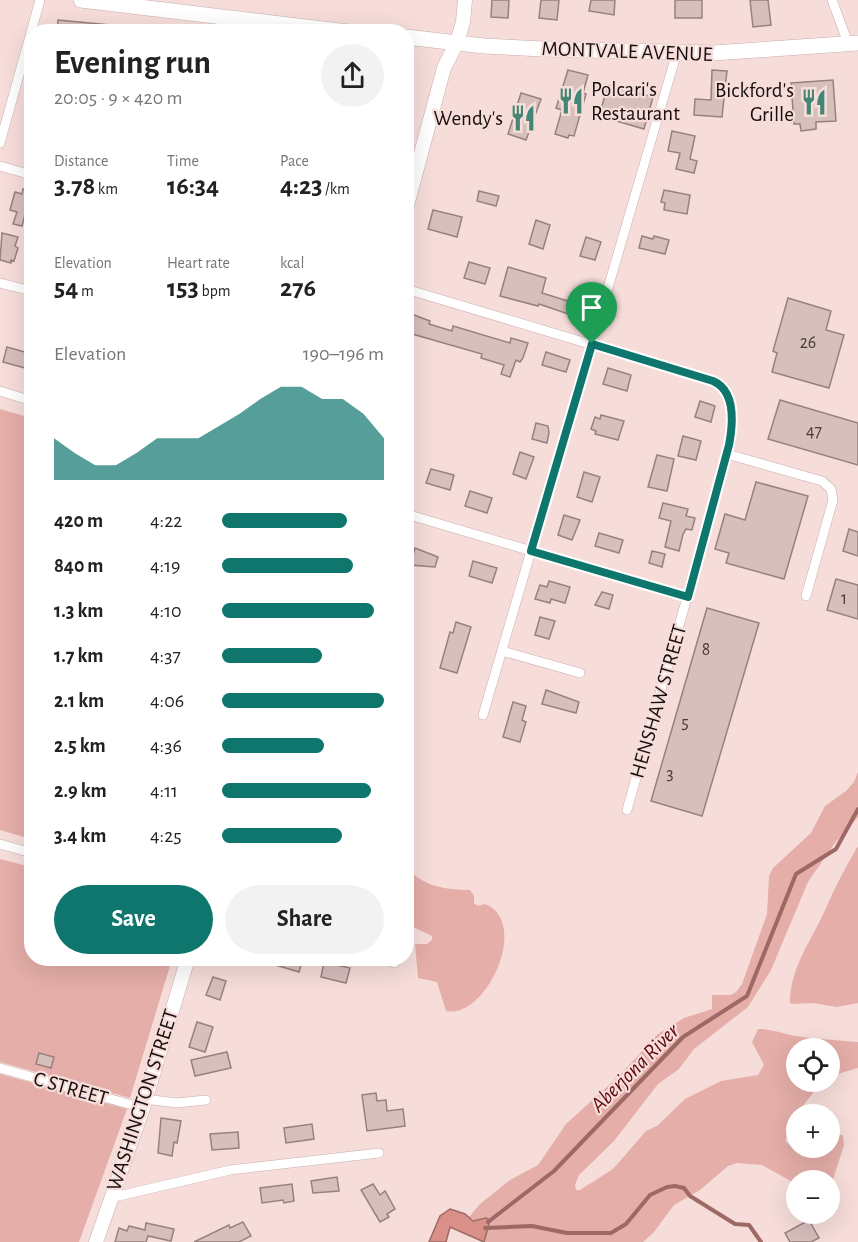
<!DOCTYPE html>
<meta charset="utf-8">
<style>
:root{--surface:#fff;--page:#f2f2f2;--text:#222;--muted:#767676;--accent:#0f766e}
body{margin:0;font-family:"Alegreya Sans",sans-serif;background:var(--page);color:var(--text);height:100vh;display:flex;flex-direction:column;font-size:22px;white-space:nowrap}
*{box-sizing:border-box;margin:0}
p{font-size:20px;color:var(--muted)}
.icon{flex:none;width:33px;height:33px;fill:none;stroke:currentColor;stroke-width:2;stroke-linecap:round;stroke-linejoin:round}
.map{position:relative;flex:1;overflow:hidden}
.drawer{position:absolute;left:24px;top:24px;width:390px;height:942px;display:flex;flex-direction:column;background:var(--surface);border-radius:24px;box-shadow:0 6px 24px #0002}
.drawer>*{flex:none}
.controls{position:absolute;left:786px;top:1038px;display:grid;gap:12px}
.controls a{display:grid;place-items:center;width:54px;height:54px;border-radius:50%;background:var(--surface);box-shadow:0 6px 24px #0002;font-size:30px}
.pin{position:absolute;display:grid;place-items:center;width:51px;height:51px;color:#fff;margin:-62px -26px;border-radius:50% 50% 50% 0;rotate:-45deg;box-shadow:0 0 6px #0007}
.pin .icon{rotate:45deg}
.round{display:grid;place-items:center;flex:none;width:63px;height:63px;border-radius:32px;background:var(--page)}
.summary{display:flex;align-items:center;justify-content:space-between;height:102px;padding:0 30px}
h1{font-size:33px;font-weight:700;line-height:45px}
.figures{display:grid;grid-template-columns:repeat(3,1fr);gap:9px;height:102px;padding:6px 30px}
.figures div{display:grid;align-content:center}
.figures b{font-size:26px;font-weight:700}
.figures small{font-size:16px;font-weight:400}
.figures p{font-size:16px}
.chart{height:168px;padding:12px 30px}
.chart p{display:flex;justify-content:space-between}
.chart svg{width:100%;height:108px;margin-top:6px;fill:var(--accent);opacity:.7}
.primary-button{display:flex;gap:12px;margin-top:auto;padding:12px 30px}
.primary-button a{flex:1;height:69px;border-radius:36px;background:var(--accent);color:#fff;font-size:24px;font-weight:700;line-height:69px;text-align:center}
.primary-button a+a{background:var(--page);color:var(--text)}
ul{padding:0 30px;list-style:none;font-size:20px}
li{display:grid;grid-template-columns:96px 72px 1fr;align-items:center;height:45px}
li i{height:15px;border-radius:8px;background:var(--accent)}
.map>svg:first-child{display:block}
.green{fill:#e5aea8}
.water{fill:#d89089;stroke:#9e6964;stroke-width:1.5}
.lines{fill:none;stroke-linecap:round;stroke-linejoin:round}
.stream{stroke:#9e6964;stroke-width:4}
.building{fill:#d7bfbc;stroke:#98817f;stroke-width:1.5}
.minor-casing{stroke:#c7afac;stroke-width:10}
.secondary-casing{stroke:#c7afac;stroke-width:15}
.primary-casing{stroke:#c7afac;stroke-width:16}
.minor{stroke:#fff;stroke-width:9}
.secondary{stroke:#fff;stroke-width:14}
.primary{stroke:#fff;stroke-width:15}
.route-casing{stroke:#fff;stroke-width:12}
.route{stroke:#0f766e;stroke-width:8}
.labels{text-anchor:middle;stroke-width:4.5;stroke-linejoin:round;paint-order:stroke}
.number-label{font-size:18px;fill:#473b3a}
.street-label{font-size:21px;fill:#170f0e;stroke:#f6ddda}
.poi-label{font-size:21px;fill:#170f0e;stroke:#f6ddda;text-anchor:end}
.water-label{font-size:22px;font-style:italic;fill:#60080d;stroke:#f6ddda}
</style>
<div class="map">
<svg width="858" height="1242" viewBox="0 0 858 1242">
<rect width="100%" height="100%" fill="#f6ddda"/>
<g class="green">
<path d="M0,409l31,9v421l-31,-9z"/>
<path d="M858,772v45l-23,26 -27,39 -37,88 -23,37 -54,42 -15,20 -21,15 -44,57 -35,34 -4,10 1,5h4l33,-21 33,-38 11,-5 28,-27 36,-18 37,-6 6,-10 -12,-23 6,-13c8,-1 28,5 37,7 21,3 42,4 63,6v26l-28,8v-28h-34v34h26l-26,32 -11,27 5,4h6v3h34v-14l13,1 1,10 -14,44v-9h-34v4l-34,-19 -25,-2 -9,3 -28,24 -26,15 -20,27 -11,10h-159l4,-14 -6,-9 -5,3 -8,-5 11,-13 30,-24 28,-15 28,-41 53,-48 39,-42 26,-16 28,-9v-14h19l5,-3 6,-8 25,-70 2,-38 4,-8 38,-35 14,-27 21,-15 8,-9z"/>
<path d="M858,846v157l-21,4 -24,-4 -20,1 -3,-1c0,-36 22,-63 36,-95 9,-21 20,-42 32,-62z"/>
<path d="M0,859l31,8 1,91 140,1 -42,139 -130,-36z"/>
<path d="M406,865c12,21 42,25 64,25l4,6v7l4,3 7,-2c46,18 1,116 -39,107l-9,-29 -19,-4 -3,-34h12l5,-4v-4l-25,-12z"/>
<path d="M0,1074l127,35 -48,133h-79z"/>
</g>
<path class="water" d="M450,1209l15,5 8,7 13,-3 4,2 -6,22 -34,-15 -4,15h-17l11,-26z"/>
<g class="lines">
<g class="stream">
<path d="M488,1222l66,-51 129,-134 64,-41 49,-122 40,-25 22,-40"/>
<path d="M485,1228l47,-2 35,7h44l15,-9 24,-29 17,-8 8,-1 9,2 6,8 45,28 14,1 12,17"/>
</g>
</g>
<g class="building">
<path d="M492,0h17l-1,18 -17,-1z"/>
<path d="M541,0h18l-2,20 -18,-2z"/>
<path d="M591,0h24l-1,15 -25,-4z"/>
<rect x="675" y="0" width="27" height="18"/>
<path d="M750,0h18l3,25 -18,2z"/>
<path d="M58,20l52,5v7h-53z"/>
<path d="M568,70l20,5 -5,18 3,1 -12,42 -5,-1 -1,3 -13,-4 7,-24 -6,-2z"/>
<path d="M712,70l15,1 -5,46 -28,-2 1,-16 16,1z"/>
<path d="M833,80l3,41 -20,1v7l-15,2 -1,-7h-6l-3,-41z"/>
<path d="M608,85l45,12 -9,32 -45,-13z"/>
<path d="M521,93l20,6 -15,41 -18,-6z"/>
<path d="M672,131l23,5 -5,23 7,2 -3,12 -18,-4 4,-16 -12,-2z"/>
<path d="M23,189l8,2 -9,35 -9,-2 4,-12 -7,-2 5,-18 7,2z"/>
<path d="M664,190l26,5 -3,19 -23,-4 1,-7 -4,-1z"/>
<path d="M479,191l20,5 -3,10 -19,-5z"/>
<path d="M433,210l29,7 -5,20 -29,-8z"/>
<path d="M536,220l14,5 -7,24 -14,-5z"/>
<path d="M2,233l16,4 -3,9 3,2 -4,13 -3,-1v3l-11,-3z"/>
<path d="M642,236l11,3 1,-3 15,4 -4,14 -26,-6z"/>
<path d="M586,237l15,5 -6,18 -15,-4z"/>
<path d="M469,262l21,6 -5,16 -21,-6z"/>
<path d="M508,267l38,11 -4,15 42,13 -4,12 -41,-14 -1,2 -38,-10z"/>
<path d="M788,298l43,13 -5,19 18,5 -15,53 -57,-16 5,-19 -4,-2z"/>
<path d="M406,312l24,9 -1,3 23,7 1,-5 57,17 1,-5 17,5 -5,15 -3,4 -4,-2 -6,17 -9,-3 3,-9 -23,-7 1,-4 -70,-20 -3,8h-3z"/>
<path d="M7,347l25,7v16l-29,-8z"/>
<path d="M546,352l24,8 -4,12 -24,-7z"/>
<path d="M608,368l23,7 -4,16 -24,-7z"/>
<path d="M780,400l78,23v42l-90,-26z"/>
<path d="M700,401l15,5 -4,16 -16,-5z"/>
<path d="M601,415l23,6 -6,19 -23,-6 1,-3 -5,-2 4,-12 5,2z"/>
<path d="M536,423l12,3 1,7 -2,10 -15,-4z"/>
<path d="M683,436l18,5 -5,19 -18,-4z"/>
<path d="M520,452l14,5 -8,22 -13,-5z"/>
<path d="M657,455l17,4 -7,32 -19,-4z"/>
<path d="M431,469l23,6 -4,15 -24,-7z"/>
<path d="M584,472l16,5 -8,25 -15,-5z"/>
<path d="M756,482l52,14 -24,83 -58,-16 3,-10 -14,-4 10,-35 20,6z"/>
<path d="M470,491l22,7 -5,15 -22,-7z"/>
<path d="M663,503l25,6 -2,7 9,2 -3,12 -6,-1 -3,5 -4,17 -14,-4 6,-26 -12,-3z"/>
<path d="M564,515l16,5 -8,20 -14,-5z"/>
<path d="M849,529l9,3v24l-15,-5z"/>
<path d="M599,533l24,7 -4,13 -24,-7z"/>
<path d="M415,548l23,9 -3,10 -25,-2z"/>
<path d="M652,551l13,3 -3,13 -13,-4z"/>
<path d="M473,561l24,7 -5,15 -23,-7z"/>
<path d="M836,579l22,6v34l-31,-9z"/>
<path d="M549,581l21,6 -5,16 -14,-4 -1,4 -15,-4 5,-14 7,2z"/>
<path d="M602,592l11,3 -4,14 -14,-4z"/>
<path d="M707,608l52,15 -57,193 -51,-15z"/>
<path d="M540,617l15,4 -6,18 -14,-4z"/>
<path d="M456,622l15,5 -14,46 -17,-5 10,-36 3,1z"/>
<path d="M546,690l33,12 -3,11 -34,-9z"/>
<path d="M513,702l13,4 -4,14 4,2 -6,20 -17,-5z"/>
<path d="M263,958h40l-4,14 -37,-11z"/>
<path d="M324,962l26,6 -4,15 -25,-6z"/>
<path d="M213,977l13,4 -6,19 -14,-5z"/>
<path d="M197,1022l16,5 -8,25 -16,-5z"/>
<path d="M227,1052l4,16 -36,8 -4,-16z"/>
<path d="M39,1053l15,4 -3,11 -15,-4z"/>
<path d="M376,1093l1,8 9,-1 1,11 16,-2 2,17 -38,5 -5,-36z"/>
<path d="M161,1118l20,3 -4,22 -3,-1 -2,14 -14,-3z"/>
<path d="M312,1124l2,15 -28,4 -2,-15z"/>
<path d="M238,1132l1,16 -27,2 -2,-16z"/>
<path d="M337,1177l2,14 -26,2 -2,-12z"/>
<path d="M292,1184l2,17 -10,2 -1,-3 -21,3 -2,-15z"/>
<path d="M373,1184l7,11 5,-4 10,18 -8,5 2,3 -9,5 -19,-32z"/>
<path d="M809,1220l10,18 -8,4h-21l-5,-9z"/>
<path d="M243,1222l8,14 -12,6h-45l35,-17 1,3z"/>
<path d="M146,1223l28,6 -3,12 -23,-5 -2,6h-31l4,-14 8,3 2,-5 16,4z"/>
</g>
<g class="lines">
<g class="minor-casing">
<g id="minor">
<path d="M832,0l16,43"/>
<path d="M0,143l40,-143"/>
<path d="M0,166l32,9"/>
<path d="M0,283l32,8"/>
<path d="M406,289l307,92c24,10 20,44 17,64l-103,365"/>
<path d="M0,391l32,10"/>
<path d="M727,454l95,27 9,8 2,11 -27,96"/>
<path d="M406,514l282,83"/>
<path d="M502,651l78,22"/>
<path d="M483,715l194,-663"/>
<path d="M0,844l32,9"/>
<path d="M382,958l13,5"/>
<path d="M0,1068l143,40"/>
<path d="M145,1099l31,4 30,-3"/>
<path d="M110,1198l120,-28 149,-17"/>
</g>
</g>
<g class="secondary-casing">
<g id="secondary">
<path d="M406,209l38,-141 13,-26 6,-20 2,-22"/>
<path d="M96,1242l47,-134 45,-150"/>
</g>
</g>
<g class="primary-casing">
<g id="primary">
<path d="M81,0l267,32"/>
<path d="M406,37l78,9 59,3 170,4 145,-10"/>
</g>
</g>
<use href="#minor" class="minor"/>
<use href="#secondary" class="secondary"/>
<use href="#primary" class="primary"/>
</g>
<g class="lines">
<g class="route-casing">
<path id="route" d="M592,344l121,37c23,10 20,43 16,64l-41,152 -157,-46z"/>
</g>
<use href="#route" class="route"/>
</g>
<defs>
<g id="restaurant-bare" transform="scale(2.07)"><path d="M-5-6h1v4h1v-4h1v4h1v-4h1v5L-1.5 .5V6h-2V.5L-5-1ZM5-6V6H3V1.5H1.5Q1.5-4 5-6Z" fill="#448575" stroke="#f6ddda" stroke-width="2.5" paint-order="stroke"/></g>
</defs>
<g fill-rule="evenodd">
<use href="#restaurant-bare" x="571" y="101"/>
<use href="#restaurant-bare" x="814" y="102"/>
<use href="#restaurant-bare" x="523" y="118"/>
</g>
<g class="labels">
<g class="number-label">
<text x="808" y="348">26</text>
<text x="814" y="437">47</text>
<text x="844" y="604">1</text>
<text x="706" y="655">8</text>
<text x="685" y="728">5</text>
<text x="670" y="779">3</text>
</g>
<g class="street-label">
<text transform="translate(627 51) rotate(2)" y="7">MONTVALE AVENUE</text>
<text transform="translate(658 701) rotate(-74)" y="7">HENSHAW STREET</text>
<text transform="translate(71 1088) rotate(16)" y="7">C STREET</text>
<text transform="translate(142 1100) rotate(-72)" y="7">WASHINGTON STREET</text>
</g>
<g class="poi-label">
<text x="591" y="96" text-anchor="start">Polcari's<tspan x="591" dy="24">Restaurant</tspan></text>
<text x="794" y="97">Bickford's<tspan x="794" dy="24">Grille</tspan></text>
<text x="503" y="125">Wendy's</text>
</g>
<g class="water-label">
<text transform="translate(634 1067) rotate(-45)" y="8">Aberjona River</text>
</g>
</g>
</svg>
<div class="controls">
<a><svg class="icon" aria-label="locate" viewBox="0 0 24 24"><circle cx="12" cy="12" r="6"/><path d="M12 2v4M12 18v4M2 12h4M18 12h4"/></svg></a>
<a>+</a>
<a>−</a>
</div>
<div class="pin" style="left:592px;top:344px;background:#1e9e55"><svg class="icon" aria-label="arrive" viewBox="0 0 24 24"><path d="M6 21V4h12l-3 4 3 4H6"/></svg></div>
<section class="drawer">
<div class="summary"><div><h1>Evening run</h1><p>20:05 · 9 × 420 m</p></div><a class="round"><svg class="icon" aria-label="share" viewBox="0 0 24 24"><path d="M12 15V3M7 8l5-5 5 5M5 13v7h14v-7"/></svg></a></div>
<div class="figures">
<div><p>Distance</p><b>3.78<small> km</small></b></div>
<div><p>Time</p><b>16:34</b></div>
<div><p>Pace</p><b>4:23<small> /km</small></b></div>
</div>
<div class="figures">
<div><p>Elevation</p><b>54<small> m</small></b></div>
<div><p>Heart rate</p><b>153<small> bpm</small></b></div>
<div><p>kcal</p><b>276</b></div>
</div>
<div class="chart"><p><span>Elevation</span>190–196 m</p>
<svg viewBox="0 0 160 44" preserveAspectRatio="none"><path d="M0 44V27L10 33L20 38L30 38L40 33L50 27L60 27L70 27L80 22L90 17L100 11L110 6L120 6L130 11L140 11L150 17L160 27V44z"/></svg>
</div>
<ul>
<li><b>420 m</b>4:22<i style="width:77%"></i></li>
<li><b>840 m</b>4:19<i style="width:81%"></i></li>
<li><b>1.3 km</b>4:10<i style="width:94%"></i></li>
<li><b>1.7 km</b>4:37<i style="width:62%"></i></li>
<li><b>2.1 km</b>4:06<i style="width:100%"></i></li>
<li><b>2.5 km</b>4:36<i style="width:63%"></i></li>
<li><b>2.9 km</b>4:11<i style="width:92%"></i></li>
<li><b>3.4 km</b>4:25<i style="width:74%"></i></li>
</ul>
<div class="primary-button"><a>Save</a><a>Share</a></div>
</section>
</div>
